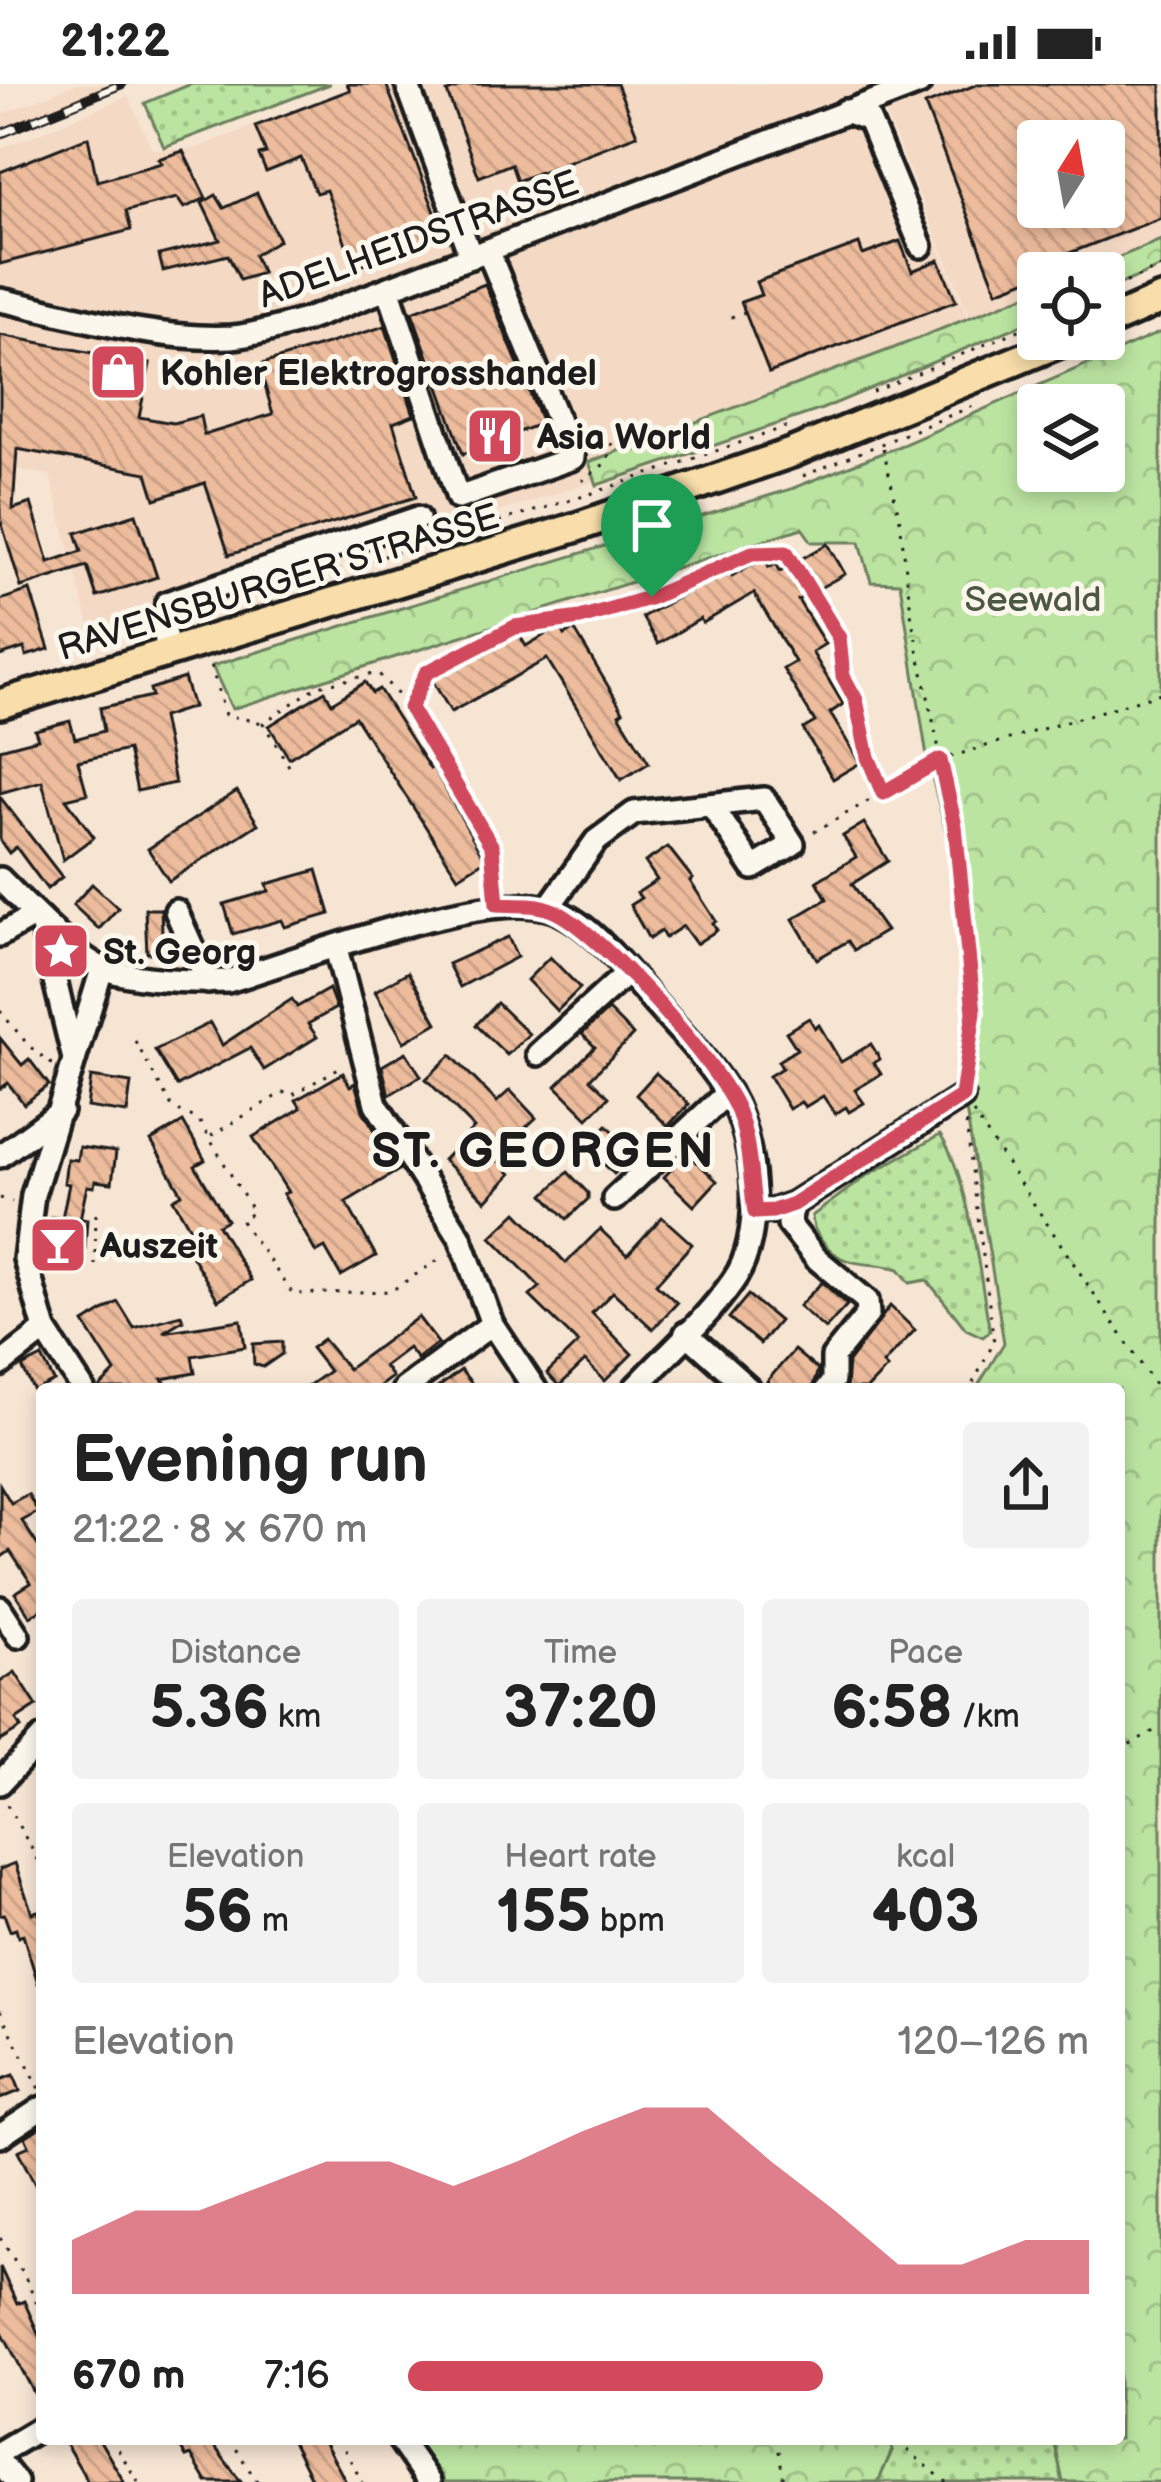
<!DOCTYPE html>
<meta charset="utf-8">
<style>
:root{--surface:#fff;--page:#f2f2f2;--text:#222;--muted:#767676;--accent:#d1495b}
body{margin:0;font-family:"Balsamiq Sans",sans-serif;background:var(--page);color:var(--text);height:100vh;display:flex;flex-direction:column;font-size:45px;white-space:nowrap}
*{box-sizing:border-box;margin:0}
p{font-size:39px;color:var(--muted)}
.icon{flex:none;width:66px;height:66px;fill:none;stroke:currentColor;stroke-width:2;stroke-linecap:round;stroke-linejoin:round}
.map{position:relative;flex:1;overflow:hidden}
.panel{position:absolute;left:36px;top:1299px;width:1089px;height:1062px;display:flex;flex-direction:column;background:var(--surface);border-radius:12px;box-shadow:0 6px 18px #0003}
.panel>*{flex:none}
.needle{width:78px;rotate:11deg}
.tools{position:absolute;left:1017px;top:36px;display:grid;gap:24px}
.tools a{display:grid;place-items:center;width:108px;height:108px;border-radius:12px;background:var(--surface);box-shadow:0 6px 18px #0003;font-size:60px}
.pin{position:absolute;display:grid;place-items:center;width:102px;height:102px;color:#fff;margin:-123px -51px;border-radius:50% 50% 50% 0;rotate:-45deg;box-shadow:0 0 12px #0007}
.pin .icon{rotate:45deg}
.round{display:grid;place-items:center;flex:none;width:126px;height:126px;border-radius:12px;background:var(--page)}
.headline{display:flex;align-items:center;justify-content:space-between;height:204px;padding:0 36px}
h1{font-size:66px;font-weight:700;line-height:90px}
.stats{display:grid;grid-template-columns:repeat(3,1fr);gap:18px;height:204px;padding:12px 36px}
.stats div{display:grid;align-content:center;border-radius:12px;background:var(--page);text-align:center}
.stats b{font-size:60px;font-weight:700}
.stats small{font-size:33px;font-weight:400}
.stats p{font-size:33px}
.chart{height:336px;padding:24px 36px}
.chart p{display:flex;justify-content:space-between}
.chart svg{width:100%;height:216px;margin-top:12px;fill:var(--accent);opacity:.7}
ul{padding:0 36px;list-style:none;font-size:39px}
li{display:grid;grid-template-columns:192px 144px 1fr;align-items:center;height:90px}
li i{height:30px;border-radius:15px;background:var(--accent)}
.status{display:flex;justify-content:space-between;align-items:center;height:84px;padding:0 60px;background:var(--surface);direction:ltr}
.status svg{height:33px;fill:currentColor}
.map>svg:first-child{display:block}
.built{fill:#f4d9c4;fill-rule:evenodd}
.green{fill:url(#green-dots);stroke:#6c805e;stroke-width:3}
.forest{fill:url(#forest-crowns);stroke:#6c805e;stroke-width:3;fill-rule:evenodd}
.building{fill:url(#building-back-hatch);stroke:#1c1c1c;stroke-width:3;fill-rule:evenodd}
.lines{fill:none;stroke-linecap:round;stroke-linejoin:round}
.minor-casing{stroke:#1c1c1c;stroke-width:30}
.major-casing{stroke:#1c1c1c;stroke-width:36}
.path{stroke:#1c1c1c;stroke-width:3;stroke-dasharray:3 9;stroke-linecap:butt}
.minor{stroke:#fbf7ec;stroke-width:21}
.major{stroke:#f9deab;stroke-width:27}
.rail-casing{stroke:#1c1c1c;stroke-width:10}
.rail{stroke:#fbf7ec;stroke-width:6;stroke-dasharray:18;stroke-linecap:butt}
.route-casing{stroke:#fff;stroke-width:24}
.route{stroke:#d1495b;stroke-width:15}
.labels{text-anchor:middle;stroke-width:10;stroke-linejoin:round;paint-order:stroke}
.street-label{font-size:36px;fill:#1c1c1c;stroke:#fbf7ec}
.poi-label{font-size:36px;font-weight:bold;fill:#1c1c1c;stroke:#fbf7ec;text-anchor:start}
.park-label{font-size:36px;fill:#4c5844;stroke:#fbf7ec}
.district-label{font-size:48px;font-weight:bold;letter-spacing:3px;fill:#1c1c1c;stroke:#fbf7ec}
</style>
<div class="status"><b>21:22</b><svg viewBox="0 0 49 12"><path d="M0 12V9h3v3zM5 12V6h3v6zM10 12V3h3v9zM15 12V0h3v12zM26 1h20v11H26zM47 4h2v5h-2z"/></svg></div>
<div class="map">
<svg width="1161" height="2398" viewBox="0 0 1161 2398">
<defs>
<pattern id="green-dots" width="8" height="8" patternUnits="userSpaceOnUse" patternTransform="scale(3)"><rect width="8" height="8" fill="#bbe4a1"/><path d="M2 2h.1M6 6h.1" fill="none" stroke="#a0c38a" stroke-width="1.8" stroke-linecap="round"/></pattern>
<pattern id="forest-crowns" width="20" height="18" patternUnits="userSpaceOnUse" patternTransform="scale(3)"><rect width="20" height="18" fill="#bbe4a1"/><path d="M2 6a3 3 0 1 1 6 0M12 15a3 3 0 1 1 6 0" fill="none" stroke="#a0c38a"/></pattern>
<pattern id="building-back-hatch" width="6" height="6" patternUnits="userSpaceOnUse" patternTransform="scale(3)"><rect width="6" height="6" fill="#edbc9d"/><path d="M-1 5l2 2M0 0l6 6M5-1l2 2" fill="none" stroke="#cba187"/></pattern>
</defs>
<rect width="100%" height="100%" fill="#f7e5d4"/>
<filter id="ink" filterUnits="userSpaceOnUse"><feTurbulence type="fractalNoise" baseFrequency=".00833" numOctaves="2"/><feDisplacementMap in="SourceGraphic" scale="24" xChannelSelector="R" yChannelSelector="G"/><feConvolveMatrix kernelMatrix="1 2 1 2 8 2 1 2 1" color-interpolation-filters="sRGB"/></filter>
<g filter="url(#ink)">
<g class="built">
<path d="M76,0h58l-134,55v-24z"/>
<path d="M363,0h508l102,246 -386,154 -494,155 -43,-164 -50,-8v-318l128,-53 24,53h41z"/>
<path d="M873,0h288v160l-68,29h-55v24l-65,27zM1038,57h66v66h-66z"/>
</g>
<g class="green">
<path d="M191,0h139l-166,63 -19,-44z"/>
<path d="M940,1051c30,43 39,141 50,196l-7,6 -17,-8 -39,-49 -17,3 -11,-14c-30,-9 -54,2 -75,-26 -8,-10 -11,-14 -12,-27l54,-40z"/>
<path d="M888,2355h166l9,43h-185l14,-31z"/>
</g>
<g class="forest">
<path d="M1161,156v27l-57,24v-18h-24z"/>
<path d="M1038,206v28l-216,91 -225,76 -8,-23 305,-114z"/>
<path d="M1161,248v2150h-98l-9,-43h65v-1050h-143l28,-46 -38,-233 11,-100 -13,-105 -37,-148 -27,-174 -29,-1 -11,-40h-48l-10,-14 -570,181 -20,-43 579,-177 111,-44zM1038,321h66v66h-66z"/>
<path d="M415,2355h473l4,11 -14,32h-433z"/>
</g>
<g class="building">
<path d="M347,0h39l57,149 -88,35 -29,-78 -10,3 -15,-35 -35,14 -7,-17 7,-2 -11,-27 95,-36z"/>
<path d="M467,0h150l20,51 -120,46 -6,-17 -32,13 -32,-85z"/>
<path d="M978,0h183v134l-128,49 3,9 -39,15 -72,-186zM1038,57h66v66h-66z"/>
<path d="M88,53l9,44 65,-18 -4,-4 25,-8 23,47 -22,10 -7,-10 -51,13 5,19 -131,34v-92z"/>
<path d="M257,109l22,47 -25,15 8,18 -22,7 -12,-25 -65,16 -4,-16 61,-15 -18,-37 14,-8 8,13z"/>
<path d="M900,157l12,30 27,-11 17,41 -187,72 -28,-71 20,-7 -5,-13 103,-38 4,11z"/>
<path d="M485,200l57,139 -79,31 -51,-142z"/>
<path d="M385,242l29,89 -21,8 23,74 -187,58 -24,-72 -50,16 -8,-26 -130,-24 -4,60 18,-6 18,59 33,-11 -6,-18 60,-19 21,63 -60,20 -10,-31 -66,21 -21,-69v-183l150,29 -11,53 34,6 27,-7 4,19 69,-21 -14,-49z"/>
<path d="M828,460l17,30 -47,26 27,44 -13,8 31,52 -13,9 30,50 -27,16 -30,-50 12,-7 -32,-53 12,-7 -41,-69 -51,30 -3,-4 -42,25 -16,-27 86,-47 4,6 32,-19 5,10 7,-4 4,8z"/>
<path d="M30,506l19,59 -23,7 -2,-8 -24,8v-56z"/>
<path d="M560,542l5,9 9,-6 49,82 -4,3 30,49 -28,17 -74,-121 -96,53 -19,-32 86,-47 8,13z"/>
<path d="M184,594l9,29 -31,10 13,66 -38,8 -9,-41 -50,11 9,33 -21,5 28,38 -31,23 -21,-79 -42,12v-44l38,-10 -3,-9 35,-9 5,18 29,-8 -4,-23 52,-12 -2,-7z"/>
<path d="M365,598l7,11 7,-4 51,80 3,-2 52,93 -27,17 -103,-160 -66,41 -20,-32 56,-35 7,12z"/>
<path d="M237,707l21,33 -89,57 -21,-32z"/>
<path d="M0,713l62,80 -15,12 -31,-42 -7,6 -9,-12z"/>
<path d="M864,739l24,38 -36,23 34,47 -32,19 -6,-9 -31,18 -24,-40 34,-20 -10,-18 39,-24 -13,-21z"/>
<path d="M668,763l25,32 -3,2 26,40 -3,2 4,7 -21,14 -13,-18 -18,12 -4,-7 -12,8 -19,-34 11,-7 -4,-5 20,-13 -12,-18z"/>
<path d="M317,786l13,44 -45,13 -3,-7 -49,14 -9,-30 45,-13 -2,-7z"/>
<path d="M92,800l26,24 -19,21 -26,-24z"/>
<path d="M145,825h16l2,44h-16z"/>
<path d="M508,853l9,20 -57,30 -12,-23z"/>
<path d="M550,873l30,31 -23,23 -30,-31z"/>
<path d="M408,888l29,51 -33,19 -29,-51z"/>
<path d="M329,905l7,19 -28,16 9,13 -53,33 -14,-22 -73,38 -22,-36 55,-27 12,22 70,-46 5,8z"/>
<path d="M497,919l32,31 -22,21 -31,-30z"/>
<path d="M608,926l25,25 -43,44 19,18 -21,21 -32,-32 39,-39 -13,-13z"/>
<path d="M809,934l6,10 4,-3 22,37 30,-18 9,15 -6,4 7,11 -26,16 9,13 -15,9 -3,-5 -11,7 -12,-18 -18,11 -4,-5 -12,7 -20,-33 13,-8 -4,-7 19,-12 -11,-17z"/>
<path d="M0,954l22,27 7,-6 20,26 -25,19 -16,-21 -8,6z"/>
<path d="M406,968l15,24 -32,19 -7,-29z"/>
<path d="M451,971l46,47 13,-12 26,28 -42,39 17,17 -25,27 -43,-41 31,-32 -48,-49z"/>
<path d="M343,989l7,13 5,-3 8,28 36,59 -53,32 30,54 -35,20 -16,-28 -9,5 -33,-59 5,-2 -35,-55 48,-29 -5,-8z"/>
<path d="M656,989l33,31 -21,22 -32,-31z"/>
<path d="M91,993l40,6 -4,30 -40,-6z"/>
<path d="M183,1038l22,38 -10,6 32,54 -9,5 33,55 -33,20 -34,-57 11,-6 -22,-38 9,-5 -31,-53z"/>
<path d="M607,1041l29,29 -22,20 -28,-28z"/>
<path d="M79,1063l37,5 -4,31 -17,-2 -1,6 -7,-1 -7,33h7l-2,30 -36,-2 2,-30 11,1 7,-34 -5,-1 3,-24 10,1z"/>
<path d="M687,1069l30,28 -23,25 -30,-29z"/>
<path d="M568,1088l20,21v6l-21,20 -23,-24z"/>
<path d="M517,1128l49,51 34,-34 27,26 35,-38 30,27 -36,40 21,19 -24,26 -40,-37 -21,21 40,41 -27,27 -20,-20 -26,25 -12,-13 31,-30 -48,-47 10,-9 -49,-50z"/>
<path d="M822,1198l25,23 -22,24 -26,-23z"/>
<path d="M748,1211l31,26 -19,23 -31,-26z"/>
<path d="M118,1218l16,26 47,-13 2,5 -20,12 78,-12 4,27 -53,9 3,17 -33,6 9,10h-73l17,-17 -31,-49z"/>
<path d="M890,1222l25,24 -32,34 4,4 -20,21h-21l2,-27z"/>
<path d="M418,1233l20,26 -21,16 -9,-11 -24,18 8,11 -16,12h-72l25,-18 -18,-23 12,-9 25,30z"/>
<path d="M282,1258v12l-19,13 -9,-3 -1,-20z"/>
<path d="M794,1266l24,20 -6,19h-36l-9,-8z"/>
<path d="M42,1273l12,24 -20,10 -12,-24z"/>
<path d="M461,1286l15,19h-40z"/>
<path d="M0,1401l11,18 17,-9 10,18 -16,9 20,31v57l-12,7 -15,-23 16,-10 -21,-32 -10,7z"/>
<path d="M15,1588l22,34 -21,14 5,8 -21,13v-59z"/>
<path d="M15,1779l17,50 6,-2 4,13v58l-4,1 -15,-48 -5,2 -2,-8 -6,2 -6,-17 -4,1v-46z"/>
<path d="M14,1991l6,16 -20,8v-19z"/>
<path d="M42,2042v72l-24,-47 11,-5 -4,-9z"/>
<path d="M0,2183l17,37 7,-3 18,41v66l-42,-80z"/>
<path d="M63,2355h36l25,43h-36z"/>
<path d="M176,2355h42l-6,4 29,39h-34l-16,-27 -5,2z"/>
<path d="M291,2355h32l23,43h-33z"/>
</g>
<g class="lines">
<g class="minor-casing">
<g id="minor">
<path d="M407,0l64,173"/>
<path d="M845,27l24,9 52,126"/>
<path d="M388,204l70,210 115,-40 -85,-207"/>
<path d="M0,216c76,16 154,41 232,37 25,-2 50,-11 74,-17l613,-236"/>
<path d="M168,567l-4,-21 3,-27 251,-85"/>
<path d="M0,795c22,22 78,82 107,91 38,11 82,12 121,11 72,-22 252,-91 319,-73 43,11 80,64 108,96 26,29 56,59 75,92 26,46 35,141 3,185 -27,39 -66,73 -99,108"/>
<path d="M548,824l48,-67 38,-28 130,-14 29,45 -40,24 -41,-62"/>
<path d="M176,827l32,71"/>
<path d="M40,835l34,140"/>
<path d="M0,851l35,-20"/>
<path d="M336,864l40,156 84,133 32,87 43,65"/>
<path d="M538,970l89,-81"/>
<path d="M0,1072l61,-45"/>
<path d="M614,1115l114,-107"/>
<path d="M793,1120l-4,20 27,34 51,43 1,13 -35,43v24l-6,8"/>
<path d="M755,1128l18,-1 20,-7 169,-107"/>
<path d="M686,1249l63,56"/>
<path d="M0,1281l45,-35"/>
<path d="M83,1305l-38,-59 -20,-71 8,-64 69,-226"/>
<path d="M404,1305l88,-65"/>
<path d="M0,1524l18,28"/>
<path d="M0,1699l42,-45"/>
<path d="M0,2052l42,-28"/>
<path d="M399,2355l30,43"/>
<path d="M0,2368l42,-25"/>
<path d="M0,2378l16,20"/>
</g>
</g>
<g class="major-casing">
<g id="major">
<path d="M1104,240l57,-25"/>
<path d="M0,620l577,-177 214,-74 278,-114"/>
</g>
</g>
<g class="path">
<path d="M1104,208l57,-25"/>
<path d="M731,233l14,-5"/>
<path d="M1086,273l18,-8"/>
<path d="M873,308l165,-70"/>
<path d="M883,364l17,72 12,100 43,206 20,187 -10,65"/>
<path d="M803,392l175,-72"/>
<path d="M582,397l25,-19 9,-34"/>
<path d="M292,500l295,-89 199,-68"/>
<path d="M211,582l14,49 38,8"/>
<path d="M410,624l16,-35 89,-46 66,-9 71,-21 100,-44 34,-1 53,86 4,38 13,24 12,57 15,36"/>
<path d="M289,682l-26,-43 55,-37 60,-13 32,35 82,139 3,37"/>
<path d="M814,748l126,-72 221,-67"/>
<path d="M0,927l29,35 24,19"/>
<path d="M135,957l38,68 25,10 55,93 -12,9 52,73 98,-3 53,-35"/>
<path d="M973,1029l188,281"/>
<path d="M966,1039l28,219 -24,47"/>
<path d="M211,1052l72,-44 8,4 51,-30"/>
<path d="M0,1114l12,4"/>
<path d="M95,1181l1,-52"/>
<path d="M1119,1666l42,-23"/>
<path d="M7,1721l35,62"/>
<path d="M0,1927l40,78"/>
<path d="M0,2154l24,37 18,40"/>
<path d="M112,2355l26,43"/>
<path d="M230,2355l27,43"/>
<path d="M339,2355l23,43"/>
<path d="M777,2355l7,43"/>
<path d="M903,2355l3,10 40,33"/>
</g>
<use href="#minor" class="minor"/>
<use href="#major" class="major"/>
<g class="rail-casing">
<path id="rail" d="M0,50l122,-50"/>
</g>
<use href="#rail" class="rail"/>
</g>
</g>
<g class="lines" filter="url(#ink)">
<g class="route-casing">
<path id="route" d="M786,468l53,86 4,38 13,24 12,57 15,36 57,-33 15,66 19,186 -12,84 -169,108 -20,7 -18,1c-5,-33 -5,-70 -17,-100 -17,-46 -142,-185 -186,-202 -16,-7 -38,-5 -55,-6l-5,-57 -82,-139 16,-35 89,-46 65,-9 72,-21 100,-44z"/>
</g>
<use href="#route" class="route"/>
</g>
<defs>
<g id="shop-square" transform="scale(3)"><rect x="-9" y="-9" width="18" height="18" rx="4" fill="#d1495b" stroke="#fbf7ec"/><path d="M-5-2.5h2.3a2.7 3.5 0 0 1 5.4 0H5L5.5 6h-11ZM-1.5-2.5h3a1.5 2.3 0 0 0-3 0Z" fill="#fff"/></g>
<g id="restaurant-square" transform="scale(3)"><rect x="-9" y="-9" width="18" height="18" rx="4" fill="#d1495b" stroke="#fbf7ec"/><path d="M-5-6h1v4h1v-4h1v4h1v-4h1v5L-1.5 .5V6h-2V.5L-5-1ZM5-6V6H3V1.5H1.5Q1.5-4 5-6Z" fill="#fff"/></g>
<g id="sight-square" transform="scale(3)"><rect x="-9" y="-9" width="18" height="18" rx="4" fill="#d1495b" stroke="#fbf7ec"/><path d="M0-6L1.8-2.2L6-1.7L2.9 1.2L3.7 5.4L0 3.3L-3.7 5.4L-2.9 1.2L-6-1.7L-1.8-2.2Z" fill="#fff"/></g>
<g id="bar-square" transform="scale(3)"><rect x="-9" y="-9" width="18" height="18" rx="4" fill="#d1495b" stroke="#fbf7ec"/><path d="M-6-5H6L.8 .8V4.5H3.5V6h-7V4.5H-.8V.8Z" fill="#fff"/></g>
</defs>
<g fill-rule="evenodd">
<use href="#shop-square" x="118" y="288"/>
<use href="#restaurant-square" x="495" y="352"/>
<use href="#sight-square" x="61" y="867"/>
<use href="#bar-square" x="58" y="1161"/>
</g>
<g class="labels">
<g class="street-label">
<text transform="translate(418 154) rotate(-20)" y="13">ADELHEIDSTRASSE</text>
<text transform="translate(278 497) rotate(-17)" y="13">RAVENSBURGER STRASSE</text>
</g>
<g class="poi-label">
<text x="160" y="301">Kohler Elektrogrosshandel</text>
<text x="537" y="365">Asia World</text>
<text x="103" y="880">St. Georg</text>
<text x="100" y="1174">Auszeit</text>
</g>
<g class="park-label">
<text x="1033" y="527">Seewald</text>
</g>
<g class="district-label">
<text x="544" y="1083">ST. GEORGEN</text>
</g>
</g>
</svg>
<div class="tools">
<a><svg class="needle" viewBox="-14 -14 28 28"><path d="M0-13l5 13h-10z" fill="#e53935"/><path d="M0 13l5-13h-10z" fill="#767676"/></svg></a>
<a><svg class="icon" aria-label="locate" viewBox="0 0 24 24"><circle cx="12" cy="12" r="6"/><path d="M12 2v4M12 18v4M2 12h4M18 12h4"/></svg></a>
<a><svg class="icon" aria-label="layers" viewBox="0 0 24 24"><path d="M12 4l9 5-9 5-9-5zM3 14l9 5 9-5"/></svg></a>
</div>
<div class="pin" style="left:652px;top:513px;background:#1e9e55"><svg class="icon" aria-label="arrive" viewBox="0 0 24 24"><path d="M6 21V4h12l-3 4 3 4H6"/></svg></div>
<section class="panel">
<div class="headline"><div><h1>Evening run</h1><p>21:22 · 8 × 670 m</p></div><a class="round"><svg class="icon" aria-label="share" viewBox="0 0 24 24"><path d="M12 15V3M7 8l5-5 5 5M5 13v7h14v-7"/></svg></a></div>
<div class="stats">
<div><p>Distance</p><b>5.36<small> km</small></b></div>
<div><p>Time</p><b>37:20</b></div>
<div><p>Pace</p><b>6:58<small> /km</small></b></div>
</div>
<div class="stats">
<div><p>Elevation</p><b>56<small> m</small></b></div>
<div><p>Heart rate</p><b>155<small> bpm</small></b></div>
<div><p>kcal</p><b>403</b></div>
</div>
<div class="chart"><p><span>Elevation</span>120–126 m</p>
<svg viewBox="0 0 160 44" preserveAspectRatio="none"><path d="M0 44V33L10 27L20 27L30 22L40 17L50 17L60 22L70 17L80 11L90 6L100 6L110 17L120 27L130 38L140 38L150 33L160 33V44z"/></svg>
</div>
<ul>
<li><b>670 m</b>7:16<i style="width:61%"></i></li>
</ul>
</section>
</div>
